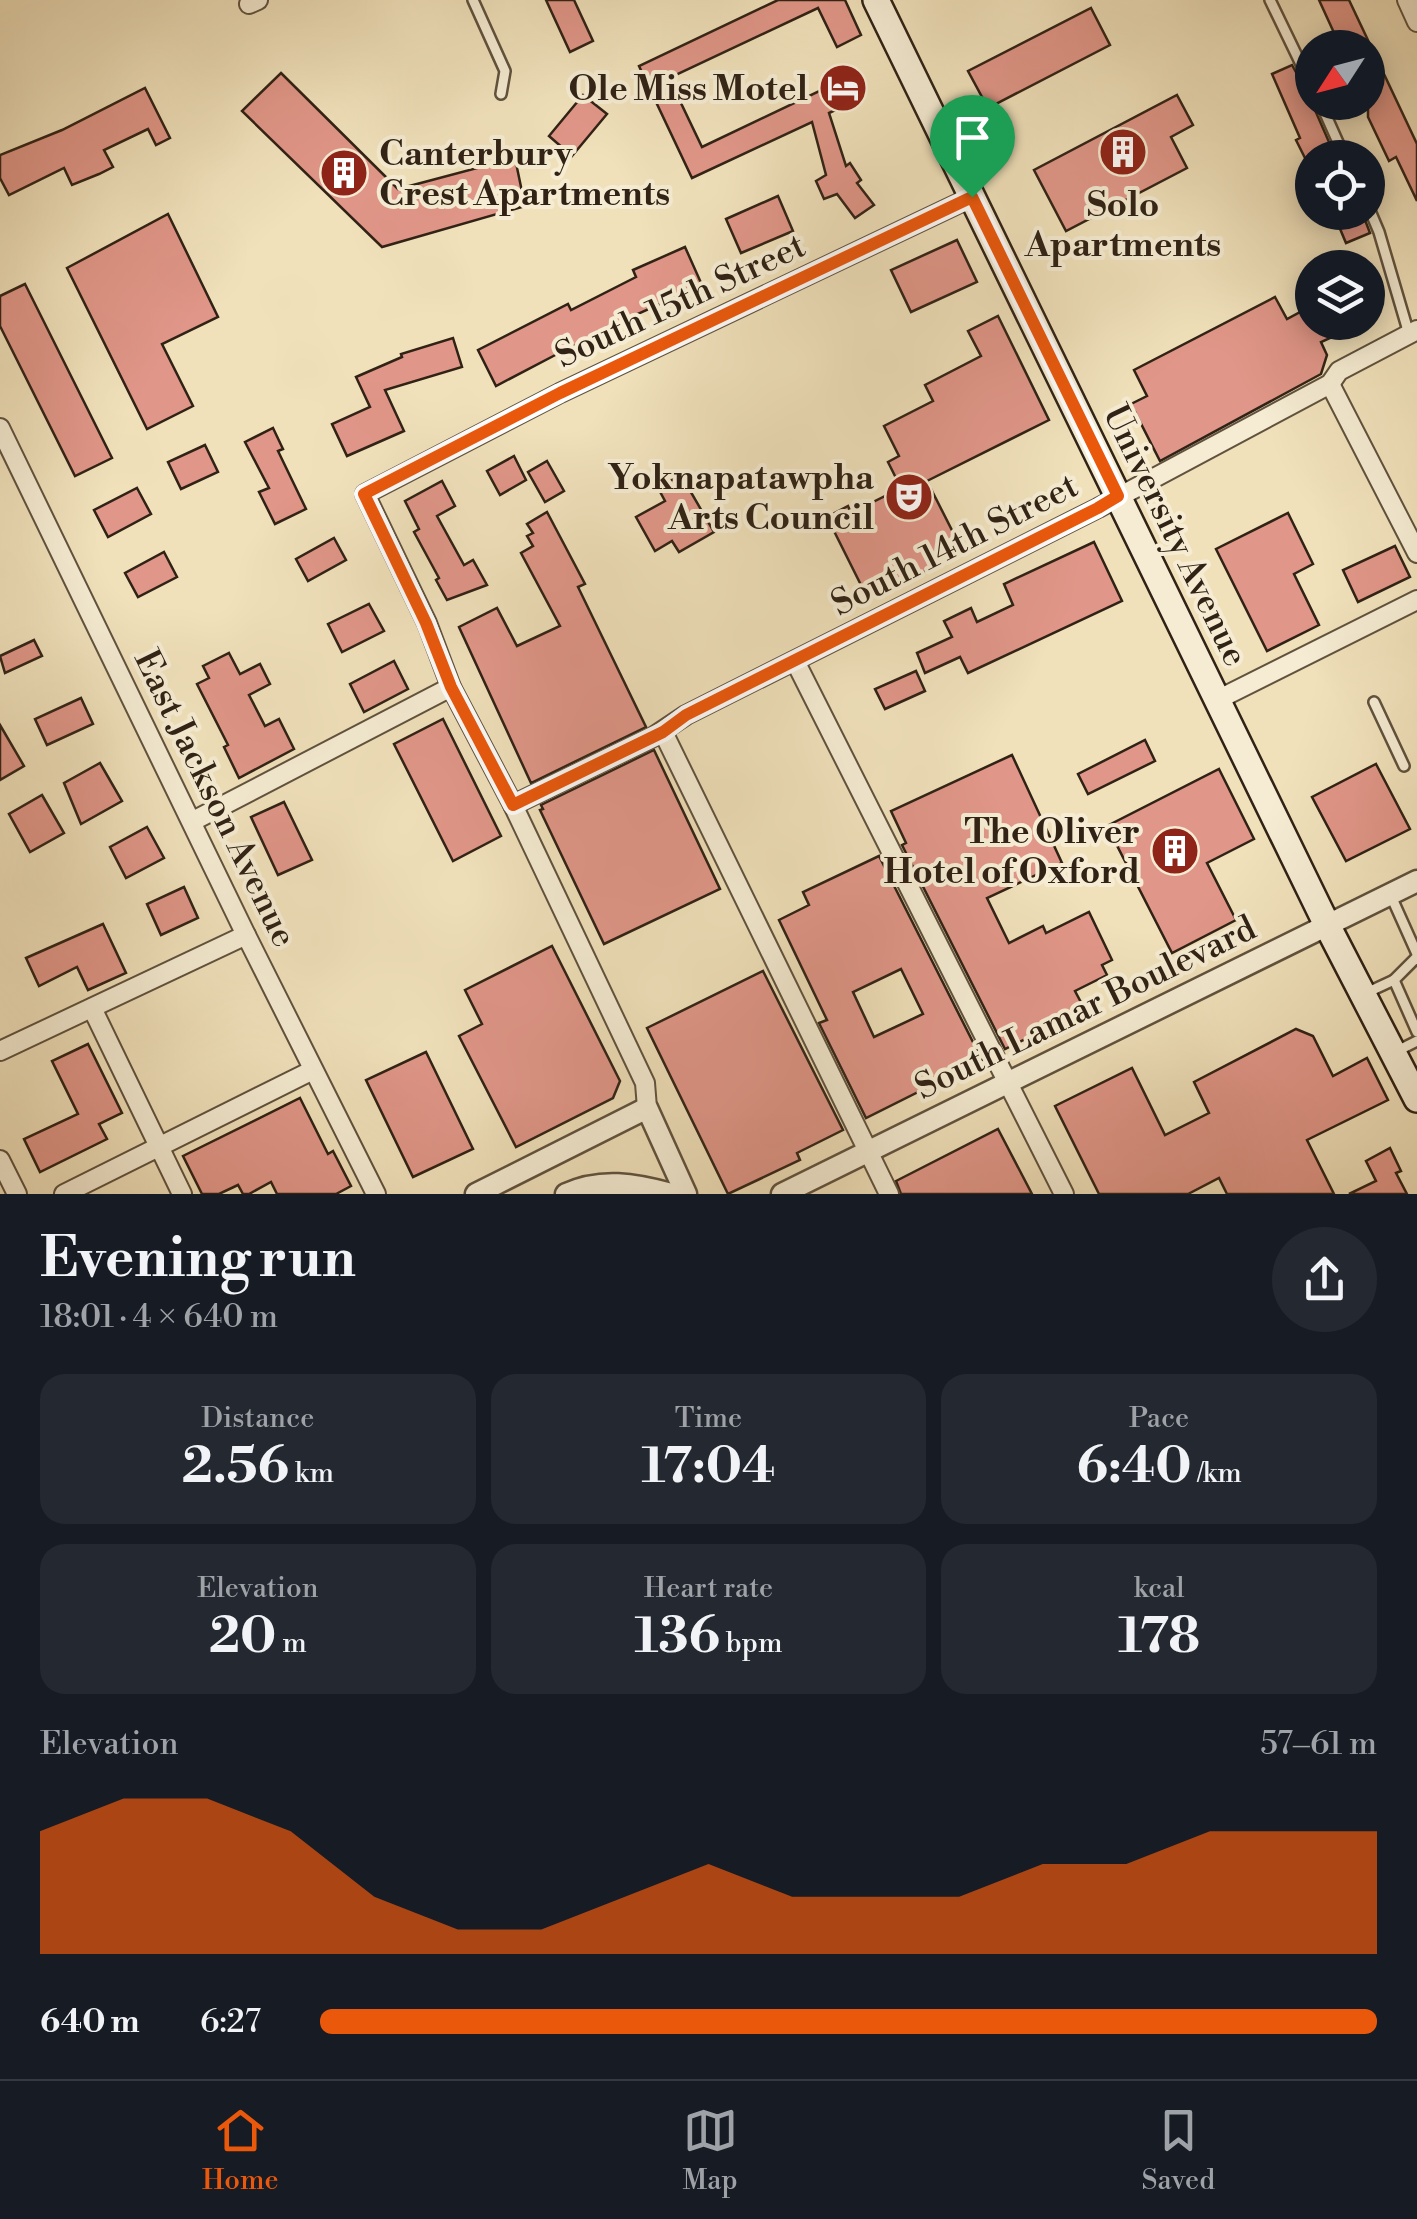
<!DOCTYPE html>
<meta charset="utf-8">
<style>
:root{--surface:#171b24;--page:#242831;--text:#f1f3f6;--muted:#9ea1a6;--line:#363941;--accent:#ea580c}
body{margin:0;font-family:"Libre Bodoni",serif;background:var(--page);color:var(--text);height:100vh;display:flex;flex-direction:column;font-size:38px;white-space:nowrap}
*{box-sizing:border-box;margin:0}
p{font-size:32px;color:var(--muted)}
.icon{flex:none;width:55px;height:55px;fill:none;stroke:currentColor;stroke-width:2;stroke-linecap:round;stroke-linejoin:round}
.map{position:relative;height:1194px;overflow:hidden}
.side{display:flex;flex-direction:column;background:var(--surface);flex:1}
.side>*{flex:none}
.needle{width:65px;rotate:234deg}
.tools{position:absolute;left:1295px;top:30px;display:grid;gap:20px}
.tools a{display:grid;place-items:center;width:90px;height:90px;border-radius:50%;background:var(--surface);box-shadow:0 5px 25px #0003;font-size:50px}
.pin{position:absolute;display:grid;place-items:center;width:85px;height:85px;color:#fff;margin:-102px -42px;border-radius:50% 50% 50% 0;rotate:-45deg;box-shadow:0 0 10px #0007}
.pin .icon{rotate:45deg}
.round{display:grid;place-items:center;flex:none;width:105px;height:105px;border-radius:52px;background:var(--page)}
.summary{display:flex;align-items:center;justify-content:space-between;height:170px;padding:0 40px}
h1{font-size:55px;font-weight:800;line-height:75px}
.stats{display:grid;grid-template-columns:repeat(3,1fr);gap:15px;height:170px;padding:10px 40px}
.stats div{display:grid;align-content:center;border-radius:25px;background:var(--page);text-align:center}
.stats b{font-size:50px;font-weight:800}
.stats small{font-size:28px;font-weight:400}
.stats p{font-size:28px}
.chart{height:280px;padding:20px 40px}
.chart p{display:flex;justify-content:space-between}
.chart svg{width:100%;height:180px;margin-top:10px;fill:var(--accent);opacity:.7}
ul{padding:0 40px;list-style:none;font-size:32px}
li{display:grid;grid-template-columns:160px 120px 1fr;align-items:center;height:75px}
li i{height:25px;border-radius:12px;background:var(--accent)}
.tabs{display:flex;justify-content:space-around;align-items:center;height:140px;border-top:2px solid var(--line);background:var(--surface);font-size:28px;color:var(--muted)}
.tabs a{display:grid;justify-items:center;gap:5px}
.tabs .current{color:var(--accent)}
.map>svg:first-child{display:block}
.building{fill:#e09688;stroke:#302215;stroke-width:2.5;fill-rule:evenodd}
.lines{fill:none;stroke-linecap:round;stroke-linejoin:round}
.service-casing{stroke:#60523e;stroke-width:14}
.minor-casing{stroke:#60523e;stroke-width:22}
.tertiary-casing{stroke:#60523e;stroke-width:25}
.secondary-casing{stroke:#302215;stroke-width:30}
.service{stroke:#f5ecd3;stroke-width:9}
.minor{stroke:#f5ecd3;stroke-width:18}
.tertiary{stroke:#f5ecd3;stroke-width:20}
.secondary{stroke:#f5ecd3;stroke-width:25}
.route-casing{stroke:#fff;stroke-width:20}
.route{stroke:#ea580c;stroke-width:12}
.labels{text-anchor:middle;stroke-width:8;stroke-linejoin:round;paint-order:stroke}
.poi-label{font-size:35px;font-weight:bold;fill:#302215;stroke:#f5ecd3;text-anchor:end}
.street-label{font-size:35px;fill:#302215;stroke:#f5ecd3}
</style>
<div class="map">
<svg width="1417" height="1194" viewBox="0 0 1417 1194">
<rect width="100%" height="100%" fill="#f0e1bb"/>
<filter id="stains"><feTurbulence type="fractalNoise" baseFrequency=".002" numOctaves="4"/><feColorMatrix values="0 0 0 0 .2 0 0 0 0 .09 0 0 0 0 .02 0 0 0 .5 -.17"/></filter>
<radialGradient id="worn" r=".72"><stop offset=".6" stop-color="#630" stop-opacity="0"/><stop offset="1" stop-color="#630" stop-opacity=".3"/></radialGradient>
<g class="building">
<path d="M546,0h28l19,41 -23,11z"/>
<path d="M778,0h67l16,35 -24,12 -19,-39 -149,70 33,69 151,-72 10,22 -34,16 17,53 4,-3 11,17 -4,3 17,22 -19,13 -18,-24 -13,5 -8,-18 10,-6 -14,-53 -120,56 -53,-112z"/>
<path d="M1319,0h30l68,144v57l-21,-44 -7,4 -21,-44v-69h-27z"/>
<path d="M1091,8l19,37 -122,63 -20,-37z"/>
<path d="M1292,65l16,29 28,64h-31l-9,-18 4,-2 -28,-64z"/>
<path d="M281,73l117,116 117,-31 10,48 -143,41 -140,-136z"/>
<path d="M145,88l25,50 -14,7 -8,-16 -44,21 9,17 -14,7 -27,11 -8,-17 -55,27 -9,-17v-23l62,-25z"/>
<path d="M583,95l24,19 -35,42 -23,-20z"/>
<path d="M1177,95l16,30 -22,12 16,31 -121,63 -32,-61z"/>
<path d="M778,196l15,35 -52,22 -15,-34z"/>
<path d="M1333,212h29l8,21 -24,10z"/>
<path d="M168,214l50,103 -56,27 31,62 -46,23 -80,-161z"/>
<path d="M957,240l20,42 -66,30 -20,-42z"/>
<path d="M685,247l17,38 -69,31 -40,23 -1,-2 -31,15 -65,34 -18,-36 90,-46 3,6 65,-33 -3,-7z"/>
<path d="M25,284l87,174 -37,18 -75,-150v-30z"/>
<path d="M1275,297l12,22 17,-9 7,12h54l-44,20 6,13 -6,19 -161,87 -29,-57 16,-8 -13,-26z"/>
<path d="M998,316l51,104 -122,61 36,71 -78,39 -5,-11 -17,9 -36,-72 21,-11 3,7 50,-25 -13,-26 11,-6 -15,-30 49,-25 -8,-16 56,-29 -13,-25z"/>
<path d="M453,338l9,29 -77,23 19,41 -57,25 -15,-32 38,-17 -14,-30 46,-20 -1,-3z"/>
<path d="M273,428l10,21 -5,2 28,58 -31,15 -16,-32 10,-4 -24,-46z"/>
<path d="M205,445l13,27 -37,17 -13,-27z"/>
<path d="M514,456l12,24 -26,15 -13,-24z"/>
<path d="M547,461l17,30 -19,11 -17,-30z"/>
<path d="M681,475l33,57 -35,20 -7,-11 -17,10 -19,-34 29,-16 -7,-13z"/>
<path d="M442,481l13,25 -18,10 27,49 9,-5 14,25 -40,15 -11,-20 3,-2 -25,-46 5,-3 -14,-28z"/>
<path d="M137,488l14,26 -43,23 -14,-27z"/>
<path d="M547,512l38,72 -7,3 68,140 -115,56 -72,-156 38,-19 20,38 43,-20 -39,-73 12,-7 -6,-10 6,-3 -6,-9z"/>
<path d="M1288,513l25,51 -19,10 25,51 -52,26 -51,-102z"/>
<path d="M334,538l12,22 -38,21 -12,-22z"/>
<path d="M1094,542l28,59 -154,72 -8,-16 -35,16 -8,-20 35,-16 -8,-16 27,-13 6,14 36,-17 -9,-21z"/>
<path d="M1395,546l15,31 -52,25 -15,-32z"/>
<path d="M164,552l13,25 -39,20 -13,-24z"/>
<path d="M369,604l15,27 -42,21 -14,-28z"/>
<path d="M34,640l8,16 -37,17 -5,-17z"/>
<path d="M229,653l11,21 20,-10 10,20 -21,11 16,31 14,-7 15,30 -55,29 -15,-31 4,-2 -31,-61 12,-6 -6,-12z"/>
<path d="M394,661l14,28 -44,23 -14,-28z"/>
<path d="M916,671l9,20 -40,18 -10,-20z"/>
<path d="M81,698l12,26 -46,21 -12,-26z"/>
<path d="M443,719l58,117 -48,25 -59,-117z"/>
<path d="M0,725l24,41 -24,14z"/>
<path d="M1145,740l10,21 -67,33 -10,-20z"/>
<path d="M654,750l66,139 -116,55 -64,-134 3,-1 -2,-4z"/>
<path d="M1012,755l50,108 -75,35 22,45 34,-17 3,7 43,-21 23,48 -10,5 5,10 -32,16 10,19 -80,39 -103,-204 4,-2 -15,-32z"/>
<path d="M100,763l22,38 -41,23 -17,-41z"/>
<path d="M1376,764l34,65 -64,32 -34,-64z"/>
<path d="M1219,769l35,70 -47,24 29,57 -64,33 -65,-127z"/>
<path d="M42,795l22,38 -34,19 -21,-38z"/>
<path d="M284,802l28,58 -34,15 -27,-58z"/>
<path d="M147,827l17,31 -38,20 -16,-31z"/>
<path d="M879,856l103,204 -116,58 -47,-95 8,-3 -48,-100 30,-15 -6,-13zM901,969l22,45 -49,23 -21,-45z"/>
<path d="M184,887l14,31 -37,17 -14,-31z"/>
<path d="M103,924l23,49 -38,17 -11,-23 -38,19 -13,-28z"/>
<path d="M552,946l68,135 -7,17 -97,49 -57,-111 23,-12 -17,-34z"/>
<path d="M763,971l80,159 -46,23 3,7 -72,34 -81,-166z"/>
<path d="M1296,1029l17,7 20,40 34,-18 21,42 -81,40 27,54h-107l-8,-16 -31,16h-89l-44,-88 77,-38 33,67 44,-22 -15,-31z"/>
<path d="M88,1044l34,69 -23,11 8,15 -67,33 -16,-33 54,-25 -26,-53z"/>
<path d="M426,1052l47,97 -60,28 -47,-97z"/>
<path d="M300,1098l28,56 5,-3 18,35 -15,8h-59l-6,-12 -22,12h-6l-5,-9 -19,9h-17l-19,-38z"/>
<path d="M998,1129l34,65h-131l-5,-13z"/>
<path d="M1390,1148l11,23 -5,2 11,21h-58l27,-13 -10,-20z"/>
</g>
<g class="lines">
<g class="service-casing">
<g id="service">
<path d="M473,0l32,71 -4,23"/>
<path d="M1270,0l42,87"/>
<path d="M1320,102l25,56"/>
<path d="M1368,206l11,26 30,102"/>
<path d="M1374,702l30,64"/>
<path d="M1391,896l26,58"/>
<path d="M1394,980l23,-23"/>
<path d="M1366,993l28,-13 23,52"/>
<path d="M1397,1051l20,-10"/>
</g>
</g>
<g class="minor-casing">
<g id="minor">
<path d="M1407,0l10,22"/>
<path d="M249,4l9,-4"/>
<path d="M1330,384l87,169"/>
<path d="M0,428l246,507 130,259"/>
<path d="M795,661l269,533"/>
<path d="M1217,700l200,-100"/>
<path d="M663,732l226,462"/>
<path d="M513,805l140,-68 33,-22 412,-207 232,-124 9,-13 78,-41"/>
<path d="M193,821l258,-134"/>
<path d="M92,1008l90,186"/>
<path d="M0,1051l246,-116"/>
<path d="M647,1108l-2,-25 -132,-278 -62,-118 -24,-64 -62,-129 195,-101 412,-196"/>
<path d="M0,1160l17,34"/>
<path d="M64,1194l249,-124"/>
</g>
</g>
<g class="tertiary-casing">
<g id="tertiary">
<path d="M476,1194l171,-86 39,86"/>
<path d="M566,1194c35,-16 69,-10 105,0"/>
<path d="M782,1194l635,-313"/>
</g>
</g>
<g class="secondary-casing">
<path id="secondary" d="M876,0l451,925 90,174"/>
</g>
<use href="#service" class="service"/>
<use href="#minor" class="minor"/>
<use href="#tertiary" class="tertiary"/>
<use href="#secondary" class="secondary"/>
</g>
<g class="lines">
<g class="route-casing">
<path id="route" d="M972,197l146,299 -20,12 -412,207 -23,17 -150,73 -62,-118 -25,-64 -62,-129 196,-101z"/>
</g>
<use href="#route" class="route"/>
</g>
<defs>
<g id="hotel-disc" transform="scale(2.5)"><circle r="9.5" fill="#8f2418" stroke="#f5ecd3"/><path d="M-6-4.5h1.5V1H6V5H4.5V3h-9V5H-6ZM-4 0a1.8 1.8 0 1 1 3.6 0ZM.5 0V-2.5h3Q6-2.5 6 0Z" fill="#fff"/></g>
<g id="building-disc" transform="scale(2.5)"><circle r="9.5" fill="#8f2418" stroke="#f5ecd3"/><path d="M-4-6H4V6H1V3H-1V6H-4ZM-2.5-4.3h1.7v1.8h-1.7ZM.8-4.3h1.7v1.8H.8ZM-2.5-1h1.7V.8h-1.7ZM.8-1h1.7V.8H.8Z" fill="#fff"/></g>
<g id="theatre-disc" transform="scale(2.5)"><circle r="9.5" fill="#8f2418" stroke="#f5ecd3"/><path d="M-5-5.5Q0-4 5-5.5V0Q5 5 0 6Q-5 5-5 0ZM-3.3-2.5H-1v1.5H-3.3ZM1-2.5H3.3v1.5H1ZM-2.8 1Q0 5.5 2.8 1Z" fill="#fff"/></g>
</defs>
<g fill-rule="evenodd">
<use href="#hotel-disc" x="843" y="88"/>
<use href="#building-disc" x="1123" y="152"/>
<use href="#building-disc" x="344" y="173"/>
<use href="#theatre-disc" x="909" y="497"/>
<use href="#building-disc" x="1175" y="851"/>
</g>
<g class="labels">
<g class="poi-label">
<text x="808" y="100">Ole Miss Motel</text>
<text x="379" y="165" text-anchor="start">Canterbury<tspan x="379" dy="40">Crest Apartments</tspan></text>
<text x="1123" y="216" text-anchor="middle">Solo<tspan x="1123" dy="40">Apartments</tspan></text>
<text x="874" y="489">Yoknapatawpha<tspan x="874" dy="40">Arts Council</tspan></text>
<text x="1140" y="843">The Oliver<tspan x="1140" dy="40">Hotel of Oxford</tspan></text>
</g>
<g class="street-label">
<text transform="translate(680 300) rotate(-25)" y="12">South 15th Street</text>
<text transform="translate(1176 535) rotate(64)" y="12">University Avenue</text>
<text transform="translate(954 544) rotate(-27)" y="12">South 14th Street</text>
<text transform="translate(216 798) rotate(64)" y="12">East Jackson Avenue</text>
<text transform="translate(1085 1007) rotate(-26)" y="12">South Lamar Boulevard</text>
</g>
</g>
<rect width="100%" height="100%" filter="url(#stains)"/>
<rect width="100%" height="100%" fill="url(#worn)"/>
</svg>
<div class="tools">
<a><svg class="needle" viewBox="-14 -14 28 28"><path d="M0-13l5 13h-10z" fill="#e53935"/><path d="M0 13l5-13h-10z" fill="#9ea1a6"/></svg></a>
<a><svg class="icon" aria-label="locate" viewBox="0 0 24 24"><circle cx="12" cy="12" r="6"/><path d="M12 2v4M12 18v4M2 12h4M18 12h4"/></svg></a>
<a><svg class="icon" aria-label="layers" viewBox="0 0 24 24"><path d="M12 4l9 5-9 5-9-5zM3 14l9 5 9-5"/></svg></a>
</div>
<div class="pin" style="left:972px;top:197px;background:#1e9e55"><svg class="icon" aria-label="arrive" viewBox="0 0 24 24"><path d="M6 21V4h12l-3 4 3 4H6"/></svg></div>
</div>
<section class="side">
<div class="summary"><div><h1>Evening run</h1><p>18:01 · 4 × 640 m</p></div><a class="round"><svg class="icon" aria-label="share" viewBox="0 0 24 24"><path d="M12 15V3M7 8l5-5 5 5M5 13v7h14v-7"/></svg></a></div>
<div class="stats">
<div><p>Distance</p><b>2.56<small> km</small></b></div>
<div><p>Time</p><b>17:04</b></div>
<div><p>Pace</p><b>6:40<small> /km</small></b></div>
</div>
<div class="stats">
<div><p>Elevation</p><b>20<small> m</small></b></div>
<div><p>Heart rate</p><b>136<small> bpm</small></b></div>
<div><p>kcal</p><b>178</b></div>
</div>
<div class="chart"><p><span>Elevation</span>57–61 m</p>
<svg viewBox="0 0 160 44" preserveAspectRatio="none"><path d="M0 44V14L10 6L20 6L30 14L40 30L50 38L60 38L70 30L80 22L90 30L100 30L110 30L120 22L130 22L140 14L150 14L160 14V44z"/></svg>
</div>
<ul>
<li><b>640 m</b>6:27<i style="width:100%"></i></li>
</ul>
</section>
<nav class="tabs">
<a class="current"><svg class="icon" aria-label="home" viewBox="0 0 24 24"><path d="M3 11l9-7 9 7M6 9v11h12V9"/></svg>Home</a>
<a><svg class="icon" aria-label="map" viewBox="0 0 24 24"><path d="M3 6l6-2 6 2 6-2v14l-6 2-6-2-6 2zM9 4v14M15 6v14"/></svg>Map</a>
<a><svg class="icon" aria-label="saved" viewBox="0 0 24 24"><path d="M7 4h10v16l-5-4-5 4z"/></svg>Saved</a>
</nav>
